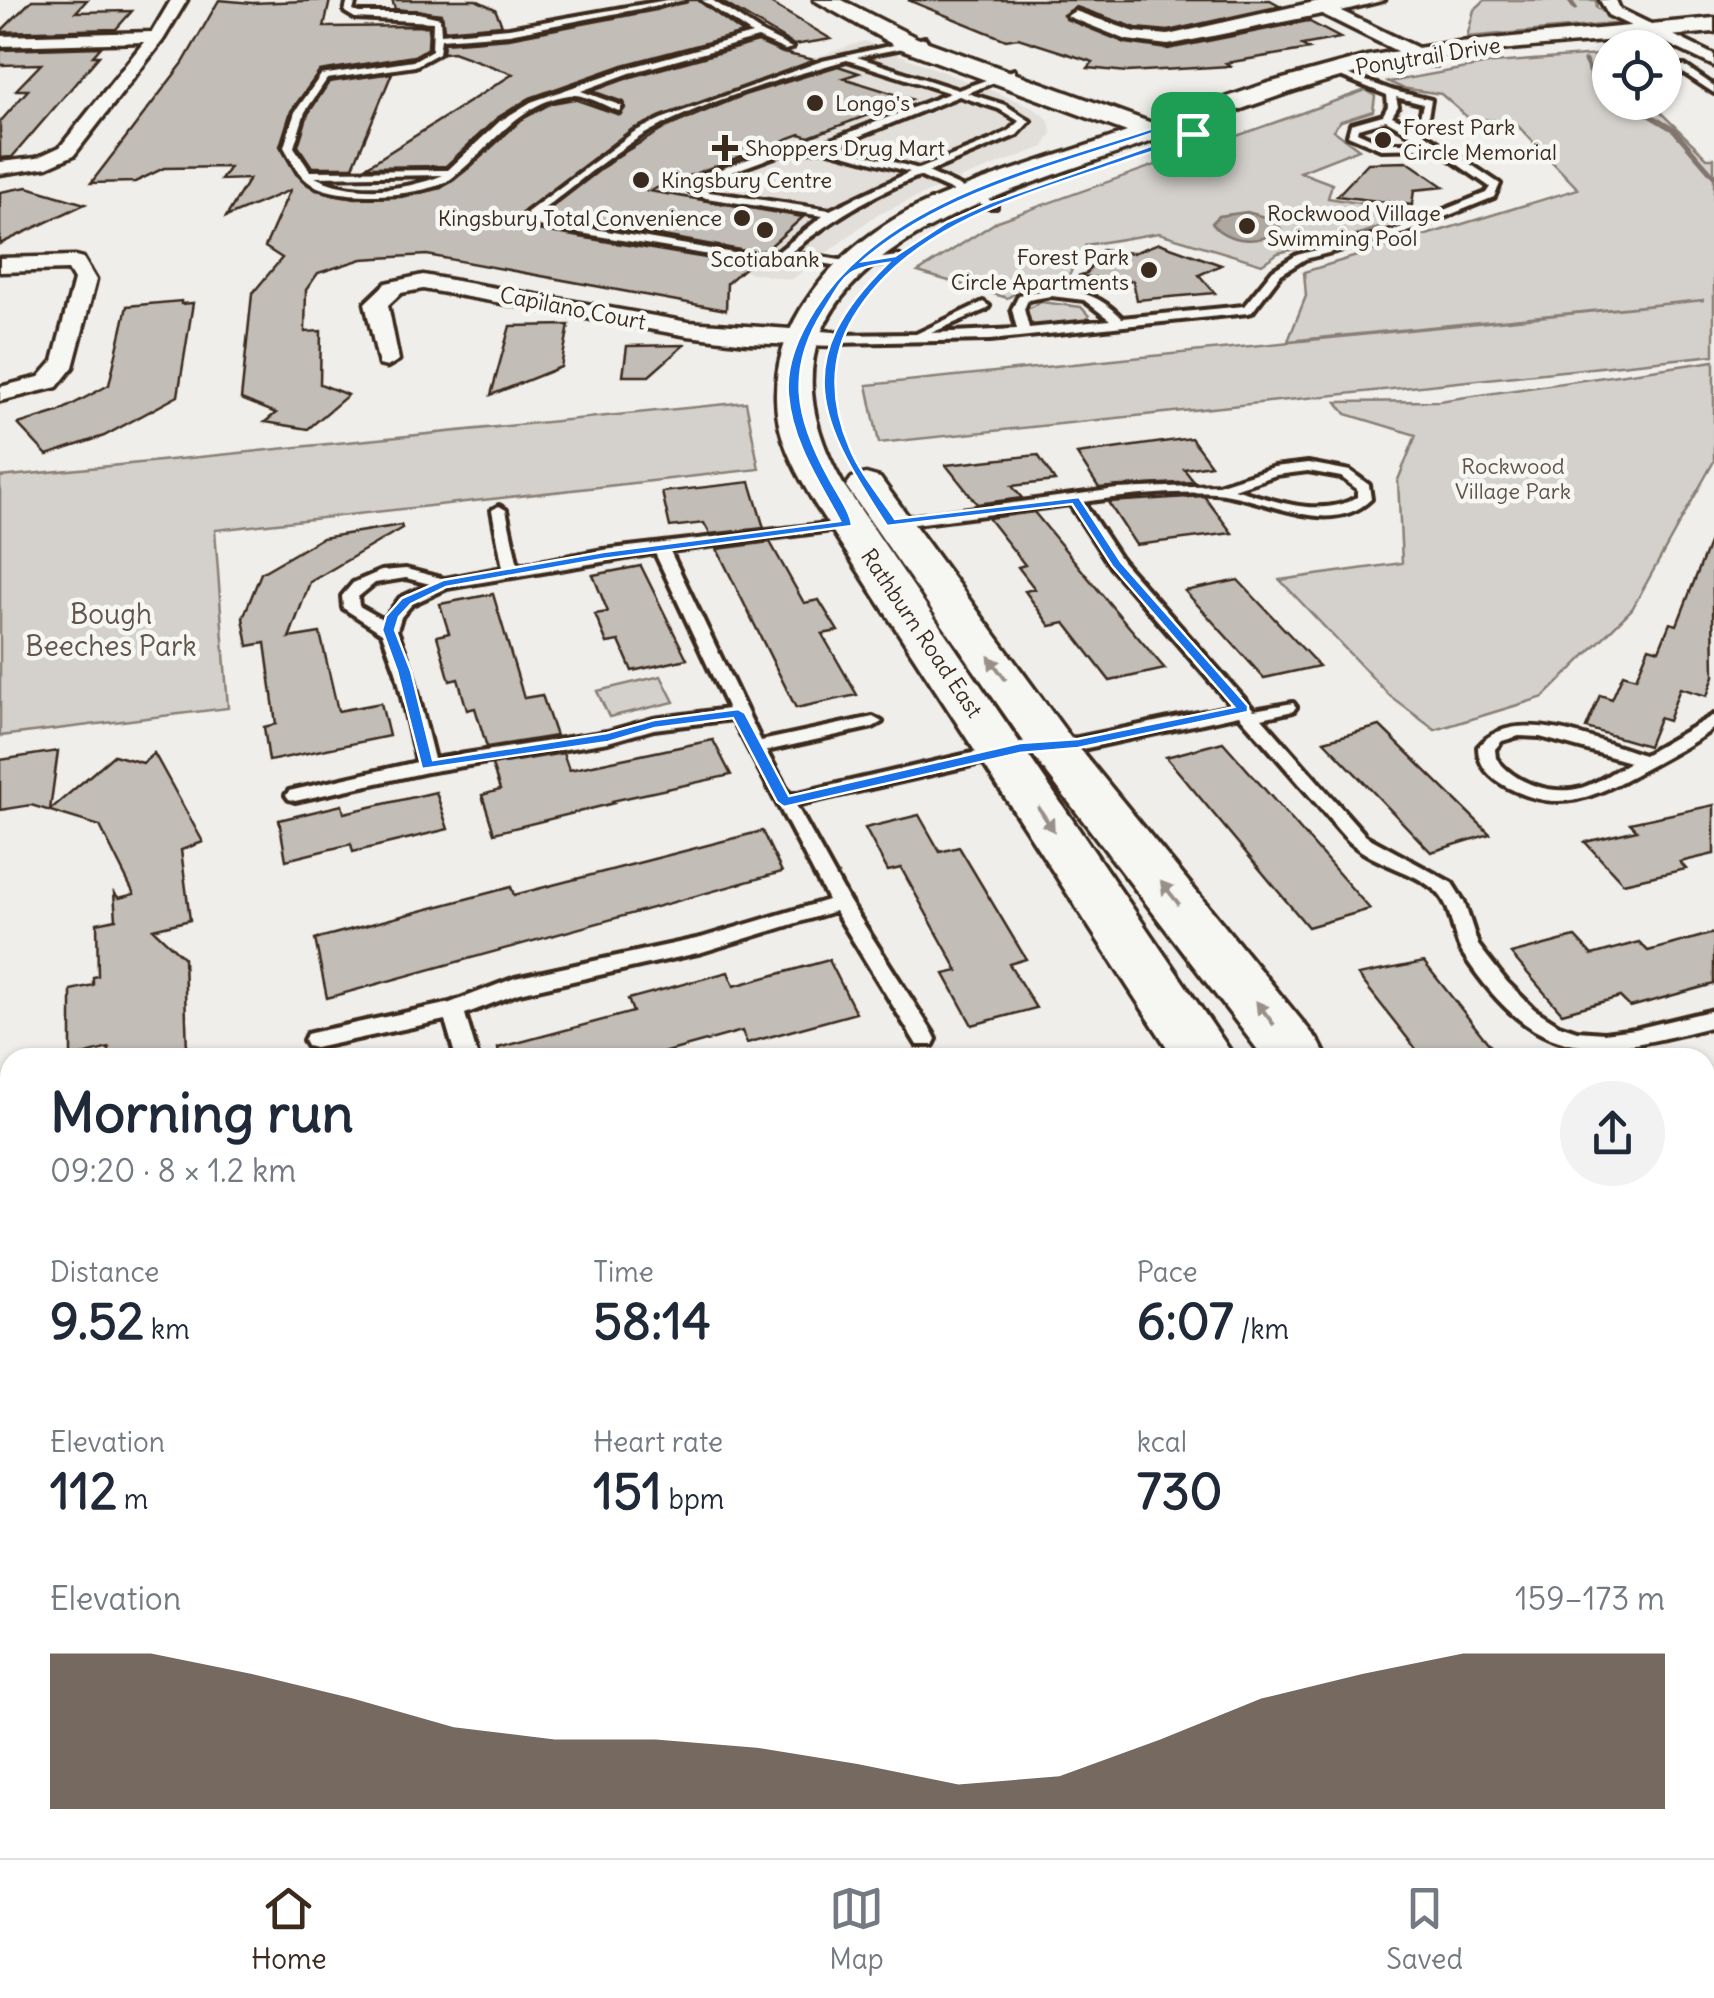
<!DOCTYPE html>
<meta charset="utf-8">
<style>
:root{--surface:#fff;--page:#f2f2f3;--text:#1f2937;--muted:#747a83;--line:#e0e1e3;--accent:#3b2a1e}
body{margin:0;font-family:Delius,sans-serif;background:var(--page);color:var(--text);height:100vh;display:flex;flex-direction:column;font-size:38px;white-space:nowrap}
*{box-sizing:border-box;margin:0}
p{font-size:32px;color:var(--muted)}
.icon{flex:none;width:55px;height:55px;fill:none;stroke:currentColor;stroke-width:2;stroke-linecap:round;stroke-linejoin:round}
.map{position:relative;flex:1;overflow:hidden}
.panel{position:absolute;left:0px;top:1048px;width:1715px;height:812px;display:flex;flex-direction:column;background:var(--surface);border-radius:30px 30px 0 0;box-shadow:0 2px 8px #0004}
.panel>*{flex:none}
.buttons{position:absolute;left:1592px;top:30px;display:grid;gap:20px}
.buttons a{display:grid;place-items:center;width:90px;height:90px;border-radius:50%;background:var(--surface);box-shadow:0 2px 8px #0004;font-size:50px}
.pin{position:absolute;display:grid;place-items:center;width:85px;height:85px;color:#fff;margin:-42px;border-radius:20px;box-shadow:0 5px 15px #0006}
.round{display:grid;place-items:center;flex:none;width:105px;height:105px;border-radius:52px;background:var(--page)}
.headline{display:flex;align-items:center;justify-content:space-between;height:170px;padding:0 50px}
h1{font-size:55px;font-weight:700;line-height:75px}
.metrics{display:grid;grid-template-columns:repeat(3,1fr);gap:15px;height:170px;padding:10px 50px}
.metrics div{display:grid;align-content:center}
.metrics b{font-size:50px;font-weight:700}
.metrics small{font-size:28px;font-weight:400}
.metrics p{font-size:28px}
.chart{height:280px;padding:20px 50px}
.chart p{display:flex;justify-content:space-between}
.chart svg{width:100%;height:180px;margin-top:10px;fill:var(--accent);opacity:.7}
.menu{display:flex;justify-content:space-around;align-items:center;height:140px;border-top:2px solid var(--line);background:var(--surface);font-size:28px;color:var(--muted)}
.menu a{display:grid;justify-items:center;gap:5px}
.menu .active{color:var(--accent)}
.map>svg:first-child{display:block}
.built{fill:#e2dfdb}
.green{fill:#d4d1cc;stroke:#887e75;stroke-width:2.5}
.water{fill:#afa8a1;stroke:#81766d;stroke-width:2.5}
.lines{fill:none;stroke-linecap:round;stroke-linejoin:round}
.stream{stroke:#81766d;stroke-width:5}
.building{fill:#c2bdb7;stroke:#3b2a1e;stroke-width:2.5}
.lane-casing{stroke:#3b2a1e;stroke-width:8}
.street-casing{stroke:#3b2a1e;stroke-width:7}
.secondary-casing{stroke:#3b2a1e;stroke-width:7}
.lane{fill:#f6f6f2;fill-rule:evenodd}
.street{fill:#f6f6f2;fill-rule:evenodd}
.secondary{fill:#f6f6f2;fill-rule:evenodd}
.oneway{fill:#989088}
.route{fill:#1a73e8;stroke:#fff;stroke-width:2.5;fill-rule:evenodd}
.poi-dot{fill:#3b2a1e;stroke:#f6f6f2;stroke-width:4}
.labels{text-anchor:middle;stroke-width:9;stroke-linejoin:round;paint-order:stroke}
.far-street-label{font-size:22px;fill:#3b2a1e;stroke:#f6f6f2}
.far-poi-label{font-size:22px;fill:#3b2a1e;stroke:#f6f6f2;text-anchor:start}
.far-park-label{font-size:22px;fill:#61544a;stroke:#f6f6f2}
.park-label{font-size:28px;fill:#61544a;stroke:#f6f6f2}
</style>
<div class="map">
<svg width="1714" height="1858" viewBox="0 0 1714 1858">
<rect width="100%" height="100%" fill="#efeeea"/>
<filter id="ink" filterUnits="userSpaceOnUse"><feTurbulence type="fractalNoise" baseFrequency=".01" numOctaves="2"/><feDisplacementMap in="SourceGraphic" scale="20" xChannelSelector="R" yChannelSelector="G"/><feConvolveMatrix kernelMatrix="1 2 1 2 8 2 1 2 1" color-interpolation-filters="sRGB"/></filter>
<g filter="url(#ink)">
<path class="built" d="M864,41l167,65 17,13 4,14 -8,14 -93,35 -76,34 -84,64 -299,-56 150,-108z"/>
<g class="green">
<path d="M1485,0h111l1,8 27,15 -157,14 7,-27z"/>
<path d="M1610,54v48l41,1 56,55h7v197l-835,88 -12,-58 837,-85 -416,41 18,-45 -2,-24 274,-83 -63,-66 -48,-6 -26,-23 -39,-6 -13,-6 105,-19z"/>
<path d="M1366,90l9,6 -2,15 -32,10 -8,9 26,19 -59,23 32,12 -4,14 92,15 -63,22 3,2 -56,14 -5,-3 -21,5 -16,11 -103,-31 -73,12 -22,39 -37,3 -20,11 -89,-26 80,-51z"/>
<path d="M1041,302l40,5 8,9 -6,8c-21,2 -51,12 -61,-12z"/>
<path d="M1714,361v100l-82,148 -88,88 -109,33 -45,-34 -110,-116 122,-17 -4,-83 18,-45 -70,-21 -9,-12 102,-1z"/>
<path d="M746,402l13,67 -544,61 13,178 -228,28v-259z"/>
<path d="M661,676l13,26 -65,15 -12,-26z"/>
</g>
<path class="water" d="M1247,212l28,8 6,9c-17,16 -56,14 -69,-6l7,-7z"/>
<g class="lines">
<g class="stream">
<path d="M1569,0l6,8"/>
<path d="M1585,61l9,18 16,12"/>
<path d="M1627,102l47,28 40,46"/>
</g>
</g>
<g class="building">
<path d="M32,0h55l-11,12 56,-1 -16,18 -116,3z"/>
<path d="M219,0l33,3 78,-3 -6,27 105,-1 -1,22 -14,8 -94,15 -29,40 -11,35 16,28 20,16 39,8 46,-1 40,-9 27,-19 53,-49 31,-17 22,-4 46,16 5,-7 -2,-6 -31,-11 39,-14 127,-35 25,11 32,7 -183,69 -110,84 16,17 210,35 -21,18 -1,27 -299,-55 -65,4 -44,14 -12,17 -1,42 16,-1 -1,53 28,11 -40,34 -43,-7 11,-9 -35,-14 11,-105 30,-36 -17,-11 25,-57 -64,27 23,-38 -28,1 9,-13 -66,1 -29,14 -44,1 92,-120z"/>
<path d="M392,0h84l19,9 7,16 -58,5 -3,-16 -46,-5z"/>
<path d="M689,0h9l45,33 -120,32 -93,33 -33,20 -51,48 -80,1 147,-93 -60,-22 -10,1 1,-10 65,-5 147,-28z"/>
<path d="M719,0h46l66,39 -37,6z"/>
<path d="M908,0h362l11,6 -113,25 -32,-3 -60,-21 -13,8 3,4 60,24 42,6 140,-28 32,17 -38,7 7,4 -83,14 4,3 -103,6 -39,-4 5,-6 -75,-24 -12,2z"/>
<path d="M101,47l-8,9h6l-87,101 -12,1v-36l28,-32h-12l25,-26 -41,1v-15z"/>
<path d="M838,66l21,7 -16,5 68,21 -102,38 -9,-3 -151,57 154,26 -37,33 -15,2 -208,-38 75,-58 49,-29 77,-32z"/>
<path d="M392,73l-39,94h-41l-14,-21 10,-32 21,-32z"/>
<path d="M1408,162l36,25 -30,3 -2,15 -75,-9 31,-33z"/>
<path d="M27,187l58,17 -85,40v-52z"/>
<path d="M1159,243l62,22 -22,10 16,18 -78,7 -4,-19 -55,-5 9,-3 15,-23 31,3z"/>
<path d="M181,301v3l12,-1 -15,93 -74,40 -57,19 -29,-31 40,-12 51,-27 18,-79z"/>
<path d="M569,325l-8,42 -70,28 19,-69z"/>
<path d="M684,345l-35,31h-26l4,-30z"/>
<path d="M1191,438l20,27 -27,4 10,13 -95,6 -22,-34z"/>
<path d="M1038,455l17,26 -43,5 10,12 -45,6 -31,-39z"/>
<path d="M750,482l14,46 -54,6 -6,-11 -34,4 -8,-35z"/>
<path d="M1204,496l28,37 -96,12 -28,-43z"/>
<path d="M1034,512l80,97 51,60 -55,12 -45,-58 -15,3 -25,-35 10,-2 -17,-22 7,-2 -37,-47z"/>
<path d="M401,525l1,3 -92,54 -21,56 31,-5 18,78 43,-8 8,33 -120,25 -5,-34 12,-3 -11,-81 -17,3 -5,-28 18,-45 61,-35z"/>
<path d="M1712,536l2,140 -7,20 -27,-8 -12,33 -9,-3 -11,28 -62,-18 14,-33 12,4 11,-25 13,4 13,-31 10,3 11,-27 7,2z"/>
<path d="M770,542l34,61 15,-3 19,31 -16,3 35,61 -61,13 -79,-159z"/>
<path d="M641,566l46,93 -55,12 -13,-30 -12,2 -12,-29 13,-2 -15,-37z"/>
<path d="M1238,580l81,86 -55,12 -79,-87z"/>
<path d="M493,594l31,104 18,-3 14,41 -69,11 -12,-39 -8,2 -9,-31 -8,2 -13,-45 12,-3 -9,-29z"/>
<path d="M1380,726l110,108 -59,18 -107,-111z"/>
<path d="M713,740l18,35 -119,26 2,2 -120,30 -12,-38 18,-5 -8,-25 71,-12 6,17z"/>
<path d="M1223,742l147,167 -62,18 -142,-170z"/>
<path d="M58,751l-8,59 64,-55 29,8 11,-10 49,89 -22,8 9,70 -37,9 31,29 3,94 -24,6h-54v-10l-38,10v-68l22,-5v-8l5,-1 -1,-53 19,-4 -2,-26 5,5 15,-4 -34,-68 -69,-21 -31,5v-50z"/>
<path d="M436,792l12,37 -95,23 -2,-8 -65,16 -7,-40 63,-15 2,8z"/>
<path d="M1714,805v49l-34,8 6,7 -63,14 -38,-41 52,-12 -7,-7z"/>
<path d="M919,815l21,37 19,-5 67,112 -17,5 27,44 -64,17 -28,-51 14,-3 -57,-103 -13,3 -23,-43z"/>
<path d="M762,831l20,41 -455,126 -12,-59 196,-52 3,8z"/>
<path d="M1714,933v51l-84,23 -10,-10 -58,16 -51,-59 64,-17 17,18 47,-13 9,9z"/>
<path d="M829,960l27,53 -109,30 -5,-12 -97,27h-146l-1,-10 135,-36 -5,-13 100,-27 6,14z"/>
<path d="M1424,962l76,96h-77l-65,-83z"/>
</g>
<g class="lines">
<g class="lane-casing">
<g id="lane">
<path d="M348,0h8l-3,11 6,2h59l22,5 1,16 68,-6 158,-28h18l-176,34 -68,5 -2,14 -24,13 -88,13 -22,33 -11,35 16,24 138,-1 52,-49 31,-19 93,-33 128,-35 -50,-34h10l50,33 30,15 -7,2 -27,-12 -128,35 -49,18 41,15 -3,5c-14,-5 -36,-18 -50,-16 -52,8 -79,54 -117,83 -26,20 -123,25 -147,1 -9,-8 -15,-22 -21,-32l11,-35 26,-37 92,-14 19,-11 1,-28 -78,-4 -10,-6zM443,175c-38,16 -90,21 -128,2z"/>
<path d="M925,38l3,5 -71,14 101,33 56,-20v4l-47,19 38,12 25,16 -13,14 -89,37 68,31v4h-8l-69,-31c-50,20 -86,43 -128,76l61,10 46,-6 6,3 -2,2 -50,7 -70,-11 -31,5 -212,-36 -13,-13 108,-81 27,-13 161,-58zM847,60l103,33 -127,50 -42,4 -82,30 -9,10v4l16,7 117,18 -44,35 -28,5 -208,-36 -6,-6c35,-26 69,-57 106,-79 55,-32 143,-58 204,-75zM959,96l40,13 20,12 -10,10 -18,9 -72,29 -84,-23zM825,149l85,23 -80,38 -121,-18 -8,-4 6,-7 79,-29z"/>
<path d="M1679,66h6l29,20v7l-35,-23z"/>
<path d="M1333,69l61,22 37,9 -5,27 -8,-2 5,-21 -27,-7 2,9 -6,10 23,11 85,57 -6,13 -89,36 -100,26 -24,15 -29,38 -4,1 -258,27 -155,3 -6,-4 6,-4 81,-1 67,-32 6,4 -2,3 -56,24 86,-4 -5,-20 7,-14c39,-10 74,-8 103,23l122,-12 29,-36 24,-15 100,-26 89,-36 4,-6 -56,-39 -53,1 -33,-14 3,-11 32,-9 5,-9 -1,-11 -54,-22zM1386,120l40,23h-45l-24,-11 1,-4zM1051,296l33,4 26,20 -81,8 -5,-19 4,-9z"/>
<path d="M1308,463l42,8 19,14 2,14c-42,41 -108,-3 -156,-6 -43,-2 -89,3 -132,9l39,59 132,149 39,-7 3,4 -3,4 -31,7 104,118 86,47 12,19 14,43 29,37 27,27 25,16 18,6 27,2 31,-4 79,-19v16c-119,31 -176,42 -251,-72 -12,-19 -10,-48 -27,-63 -22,-20 -56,-25 -80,-44 -16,-12 -28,-31 -41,-45 -25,-29 -50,-58 -76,-87l-161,35 -58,4 -224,51 53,96 84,132 3,6 -3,6h-16l-82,-134 -133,41 -183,41 -54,21 13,44h-22l-11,-38 -130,28 -8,-2 -3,-6 3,-6 8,-2 135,-29 65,-25 186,-40 127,-38 -95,-181 -79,10 -46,13 -181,30 -132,29 -6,-2 -3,-4 3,-4 128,-29 -21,-91 -14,-38 -39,-25 -1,-12 11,-13 28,-12 25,-2 39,10 58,-11 -11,-58 7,-4 7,4 12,56 85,-16 250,-29v6l-5,1 -178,23 91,190 112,-24 9,5 -9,5 -107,24 24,44 230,-53 58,-4 154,-32 -121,-139 -41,-63 -178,23 -5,-1v-6l230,-31 101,-4 56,-18zM1308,471l33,6 16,12v8c-35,23 -87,2 -123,-8l42,-14zM655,553l73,156 -75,10 -46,13 -173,27 -22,-88 -15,-41 4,-13 11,-13 35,-16zM406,578l24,6 -30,14 -16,22 -25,-14 -1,-9 17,-14z"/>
<path d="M1714,715v13c-22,16 -43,27 -67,40 -49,26 -82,48 -138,20 -17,-9 -31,-21 -31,-41 35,-44 121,-5 166,8zM1519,736l21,1 90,25c-16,9 -32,21 -49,26 -30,8 -67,-5 -85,-30l-1,-9 7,-8z"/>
<path d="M720,1850h32l2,8h-32z"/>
</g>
</g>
<g class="street-casing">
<g id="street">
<path d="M171,0h16l-24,40 -89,115 -27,12 -47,7v-12l36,-4 24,-11 84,-105 -144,4v-10l152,-4z"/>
<path d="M1348,0h37l-44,11 96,46v8h-12l-103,-51 -154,31 -41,-5 -60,-24 8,-5 60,21 33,3 151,-34z"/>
<path d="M1600,0h16l4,9 94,46v11l-106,-51z"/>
<path d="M75,256l8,2 13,22 -23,87 -16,20 -57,14v-14l39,-10 14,-16 21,-81 -6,-10 -68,2v-14z"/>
<path d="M423,275l265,47 147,10 12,7 -12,7 -88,-3 -59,-7 -265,-47 -22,4 -13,12 11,55 -12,7 -8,-2 -14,-62 21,-20z"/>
</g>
</g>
<g class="secondary-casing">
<g id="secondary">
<path d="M814,0h28l75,38 235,85 113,-39 102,-28 82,-13 265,-25v14c-114,11 -232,14 -344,38 -67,14 -132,41 -197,64l-3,7h-18c-150,54 -435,121 -309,343l392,574h-61l-359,-554c-19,-32 -39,-68 -39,-106 -2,-90 78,-165 156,-198 63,-27 130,-45 195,-68l-228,-84z"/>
<path d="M866,474l14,4 190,259 249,305 8,16h-63l-228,-299 -190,-273 6,-8z"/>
<path d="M1714,1277v60l-9,3v-60z"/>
<path d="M1714,1366v66l-9,3v-66z"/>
<path d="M1705,1576l9,3v89l-9,-4z"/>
<path d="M1705,1759l9,4v95l-19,-8h10z"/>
<path d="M247,1850h104l-4,8h-104z"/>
</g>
</g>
<use href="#lane" class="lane"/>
<use href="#street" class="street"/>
<use href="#secondary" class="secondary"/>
</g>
<defs><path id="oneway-solid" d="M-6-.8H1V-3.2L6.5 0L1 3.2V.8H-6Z" transform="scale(2.5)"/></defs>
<g class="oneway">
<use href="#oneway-solid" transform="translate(997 668) rotate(-126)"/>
<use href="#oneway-solid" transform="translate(1046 819) rotate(57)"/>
<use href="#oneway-solid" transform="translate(1170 893) rotate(-129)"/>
<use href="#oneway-solid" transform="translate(1265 1013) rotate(-127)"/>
</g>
</g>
<path class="route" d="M1165,124l32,10c-19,11 -43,17 -64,24 -99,35 -222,63 -279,159 -25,41 -23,87 -4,131 10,25 30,48 45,71l184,-22 42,65 127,144v6l-170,36 -58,5 -236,54 -7,-5 -44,-84 -78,10 -47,14 -186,27 -25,-98 -15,-41 4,-14 16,-18 41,-18 160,-28 237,-31c-22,-41 -48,-79 -52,-126 -3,-31 11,-61 27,-86 71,-113 231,-144 350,-185zM1168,128l17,6 -196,69 -42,19 -52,34 -32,5c83,-72 203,-97 305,-133zM888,263c-101,98 -69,159 -1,263l185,-22 40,62 122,141 -156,32 -58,4 -231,53 -44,-83 -7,-4 -84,11 -47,13 -174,27 -22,-89 -16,-41 4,-13 12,-13 35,-17 157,-28 249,-33c-1,-14 -15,-33 -23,-48 -33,-60 -43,-108 -5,-168 22,-36 21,-41 64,-47z"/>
<g class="poi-dot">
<circle cx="815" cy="103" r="10"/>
<circle cx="1383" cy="140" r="10"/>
<path d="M720 133h10v10h10v10h-10v10h-10v-10h-10v-10h10z"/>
<circle cx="641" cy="180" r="10"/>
<circle cx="742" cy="218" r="10"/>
<circle cx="1247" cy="226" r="10"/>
<circle cx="765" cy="230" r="10"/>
<circle cx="1149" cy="270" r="10"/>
</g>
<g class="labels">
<g class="far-street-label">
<text transform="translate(1428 56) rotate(-9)" y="8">Ponytrail Drive</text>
<text transform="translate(573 308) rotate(11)" y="8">Capilano Court</text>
<text transform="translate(922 633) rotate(56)" y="8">Rathburn Road East</text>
</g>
<g class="far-poi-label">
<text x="835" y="111">Longo's</text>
<text x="1403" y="135">Forest Park<tspan x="1403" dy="25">Circle Memorial</tspan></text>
<text x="745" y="156">Shoppers Drug Mart</text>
<text x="661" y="188">Kingsbury Centre</text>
<text x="1267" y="221">Rockwood Village<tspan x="1267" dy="25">Swimming Pool</tspan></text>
<text x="722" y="226" text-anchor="end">Kingsbury Total Convenience</text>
<text x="1129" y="265" text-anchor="end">Forest Park<tspan x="1129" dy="25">Circle Apartments</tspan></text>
<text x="765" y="267" text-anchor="middle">Scotiabank</text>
</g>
<g class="far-park-label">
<text x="1513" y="474">Rockwood<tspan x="1513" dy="25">Village Park</tspan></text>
</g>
<g class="park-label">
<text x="111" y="624">Bough<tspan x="111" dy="32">Beeches Park</tspan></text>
</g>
</g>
</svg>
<div class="buttons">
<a><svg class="icon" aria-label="locate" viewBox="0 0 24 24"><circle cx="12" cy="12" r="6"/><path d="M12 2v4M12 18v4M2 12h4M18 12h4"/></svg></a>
</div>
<div class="pin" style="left:1193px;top:134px;background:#1e9e55"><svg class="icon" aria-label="arrive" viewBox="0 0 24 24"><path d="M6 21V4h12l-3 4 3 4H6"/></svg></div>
<section class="panel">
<div class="headline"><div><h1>Morning run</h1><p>09:20 · 8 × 1.2 km</p></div><a class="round"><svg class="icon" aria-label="share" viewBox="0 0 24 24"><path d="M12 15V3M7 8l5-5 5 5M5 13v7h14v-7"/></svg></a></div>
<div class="metrics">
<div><p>Distance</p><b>9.52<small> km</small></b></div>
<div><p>Time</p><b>58:14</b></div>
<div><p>Pace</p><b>6:07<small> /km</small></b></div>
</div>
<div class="metrics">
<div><p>Elevation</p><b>112<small> m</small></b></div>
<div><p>Heart rate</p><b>151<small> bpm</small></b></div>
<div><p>kcal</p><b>730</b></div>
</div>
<div class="chart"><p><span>Elevation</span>159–173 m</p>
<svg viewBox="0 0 160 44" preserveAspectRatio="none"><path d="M0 44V6L10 6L20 11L30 17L40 24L50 27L60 27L70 29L80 33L90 38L100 36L110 27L120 17L130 11L140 6L150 6L160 6V44z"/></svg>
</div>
</section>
</div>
<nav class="menu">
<a class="active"><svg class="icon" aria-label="home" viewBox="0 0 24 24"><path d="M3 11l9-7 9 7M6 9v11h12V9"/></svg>Home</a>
<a><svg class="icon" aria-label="map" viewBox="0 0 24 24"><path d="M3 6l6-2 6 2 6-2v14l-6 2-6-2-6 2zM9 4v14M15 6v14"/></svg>Map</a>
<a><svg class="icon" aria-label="saved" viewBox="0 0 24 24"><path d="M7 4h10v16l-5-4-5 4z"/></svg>Saved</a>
</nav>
